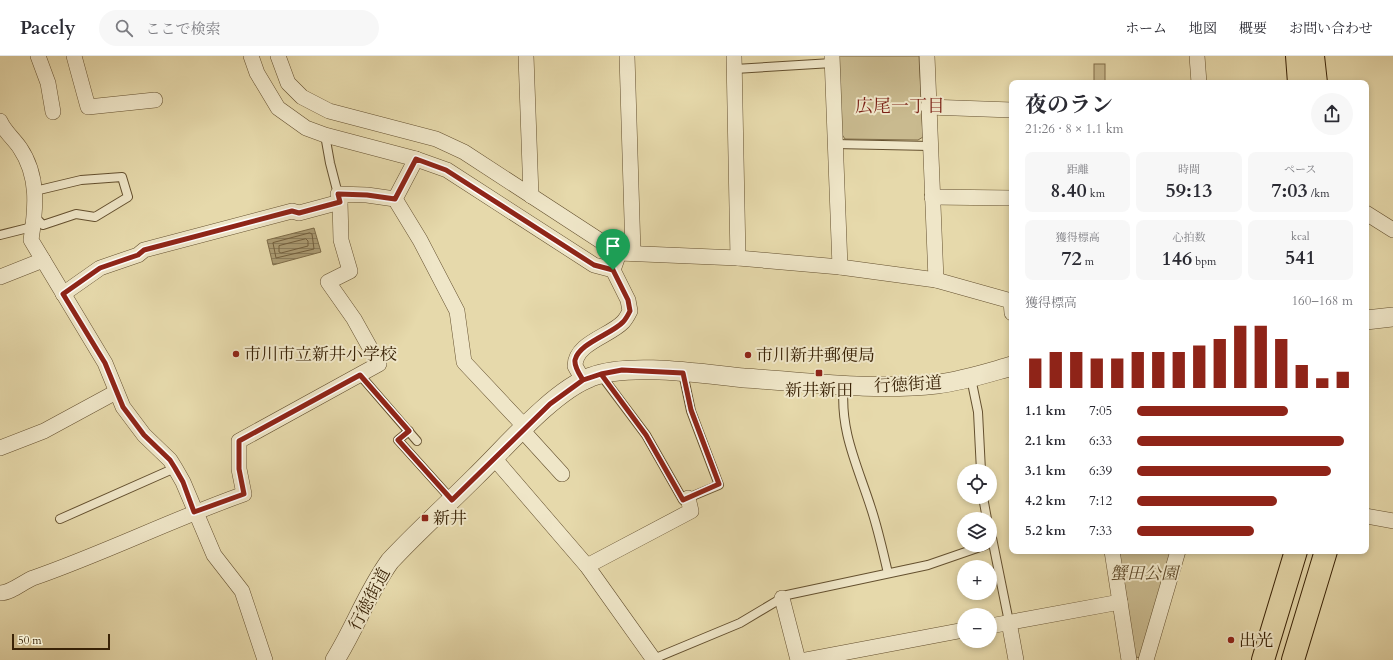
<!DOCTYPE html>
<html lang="ja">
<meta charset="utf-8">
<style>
:root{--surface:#fff;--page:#f7f7f7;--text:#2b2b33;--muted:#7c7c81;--line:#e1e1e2;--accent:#8f2418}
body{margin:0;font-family:Cardo,"Noto Serif JP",serif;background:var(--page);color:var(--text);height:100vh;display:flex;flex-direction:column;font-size:15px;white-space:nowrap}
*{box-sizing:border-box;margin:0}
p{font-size:13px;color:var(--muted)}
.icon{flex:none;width:22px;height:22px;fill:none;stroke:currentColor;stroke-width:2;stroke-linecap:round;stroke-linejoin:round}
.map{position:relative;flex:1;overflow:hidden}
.sheet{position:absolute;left:1009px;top:24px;width:360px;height:474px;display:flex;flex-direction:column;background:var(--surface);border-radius:8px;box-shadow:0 2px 6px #0003}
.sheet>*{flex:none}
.tools{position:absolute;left:957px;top:408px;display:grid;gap:8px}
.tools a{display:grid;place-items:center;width:40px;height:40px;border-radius:50%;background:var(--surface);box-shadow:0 2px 6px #0003;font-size:20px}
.scale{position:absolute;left:12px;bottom:10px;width:98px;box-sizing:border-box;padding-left:4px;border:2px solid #392206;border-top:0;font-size:11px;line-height:14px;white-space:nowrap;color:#392206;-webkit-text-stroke:3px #efe6c8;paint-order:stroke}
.pin{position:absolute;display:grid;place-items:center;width:34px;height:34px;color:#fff;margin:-41px -17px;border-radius:50% 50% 50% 0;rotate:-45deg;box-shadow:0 0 4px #0007}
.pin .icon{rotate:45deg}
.round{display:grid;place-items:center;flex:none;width:42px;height:42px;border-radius:21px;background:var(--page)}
.overview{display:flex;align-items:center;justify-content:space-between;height:68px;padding:0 16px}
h1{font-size:22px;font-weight:700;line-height:30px}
.metrics{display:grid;grid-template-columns:repeat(3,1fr);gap:6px;height:68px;padding:4px 16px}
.metrics div{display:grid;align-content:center;border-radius:8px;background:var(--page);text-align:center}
.metrics b{font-size:20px;font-weight:700}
.metrics small{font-size:11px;font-weight:400}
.metrics p{font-size:11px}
.chart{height:112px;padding:8px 16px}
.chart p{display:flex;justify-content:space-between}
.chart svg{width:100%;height:72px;margin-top:4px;stroke:var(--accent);stroke-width:6}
ul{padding:0 16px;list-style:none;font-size:13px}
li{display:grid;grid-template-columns:64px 48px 1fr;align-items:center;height:30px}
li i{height:10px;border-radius:5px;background:var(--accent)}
header{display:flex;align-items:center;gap:24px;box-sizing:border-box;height:56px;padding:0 20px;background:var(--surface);border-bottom:1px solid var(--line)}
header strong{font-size:19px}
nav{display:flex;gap:22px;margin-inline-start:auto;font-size:14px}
.search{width:280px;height:36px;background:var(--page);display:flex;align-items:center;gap:10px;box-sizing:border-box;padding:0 14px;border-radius:22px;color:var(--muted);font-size:15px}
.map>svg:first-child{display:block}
.park{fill:#c9ba8f;stroke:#816e4a}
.water{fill:url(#water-rules);stroke:#7d6b47}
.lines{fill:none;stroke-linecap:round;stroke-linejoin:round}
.shore{stroke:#725e3c;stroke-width:1}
.service-casing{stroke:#64502f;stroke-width:10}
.minor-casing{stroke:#64502f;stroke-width:16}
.tertiary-casing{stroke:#64502f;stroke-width:20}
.primary-casing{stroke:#392206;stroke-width:24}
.service{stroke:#efe6c8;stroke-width:8}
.minor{stroke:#efe6c8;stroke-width:15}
.tertiary{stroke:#efe6c8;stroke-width:19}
.primary{stroke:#e6d9ab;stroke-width:22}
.route-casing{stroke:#fff;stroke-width:8}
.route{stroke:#8f2418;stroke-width:5}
.poi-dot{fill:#8f2418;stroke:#efe6c8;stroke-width:1.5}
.labels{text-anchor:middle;stroke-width:4;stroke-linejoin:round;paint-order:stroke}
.poi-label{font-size:17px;fill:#392206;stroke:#efe6c8;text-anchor:start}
.street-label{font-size:17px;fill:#392206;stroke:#efe6c8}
.park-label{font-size:17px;font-style:italic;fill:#5d4828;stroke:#efe6c8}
.neighbourhood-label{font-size:18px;fill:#7a1f14;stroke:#efe6c8}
</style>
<header>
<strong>Pacely</strong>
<div class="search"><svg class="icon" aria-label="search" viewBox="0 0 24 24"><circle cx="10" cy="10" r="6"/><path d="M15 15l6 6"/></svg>ここで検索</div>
<nav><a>ホーム</a><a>地図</a><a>概要</a><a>お問い合わせ</a></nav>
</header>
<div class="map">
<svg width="1393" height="604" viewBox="0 0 1393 604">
<defs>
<pattern id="water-rules" width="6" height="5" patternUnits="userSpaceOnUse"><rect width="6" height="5" fill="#ab9b73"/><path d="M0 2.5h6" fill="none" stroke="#8c7e5c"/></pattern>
</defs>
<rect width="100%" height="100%" fill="#e6d9ab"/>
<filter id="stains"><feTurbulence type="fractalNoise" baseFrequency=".005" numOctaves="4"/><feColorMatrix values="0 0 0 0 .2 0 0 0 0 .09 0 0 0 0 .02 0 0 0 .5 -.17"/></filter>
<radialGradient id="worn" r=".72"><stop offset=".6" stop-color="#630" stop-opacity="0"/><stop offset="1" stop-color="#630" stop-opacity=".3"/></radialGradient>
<g class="park">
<path d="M838,0h81l4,81 -5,3 -73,-1 -4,-6z"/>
<rect x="1094" y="8" width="11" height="19"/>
<path d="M1118,495h54l-31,107 -6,-1z"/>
</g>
<path class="water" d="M314,172l7,24 -48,13 -6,-25z"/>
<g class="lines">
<g class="shore">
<path d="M310,177l2,1 2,15 -38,9 -3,-15z"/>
<path d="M306,183l2,2v5l-27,7 -2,-1v-6z"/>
</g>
<g class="service-casing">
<g id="service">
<path d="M735,13l97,-6"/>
<path d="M325,79l5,28 8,31"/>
<path d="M835,88l95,2"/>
<path d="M0,179l28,-7 7,-11 8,8 33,-11 19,3 33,-20 -6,-20 -41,3 -46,11"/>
<path d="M360,319l57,66"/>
<path d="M601,319l45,60 37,65 36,-15 -28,-74 -8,-38"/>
<path d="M971,322l7,34 3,59"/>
<path d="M844,329c-5,45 14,82 27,123 7,21 12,44 17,65"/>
<path d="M409,375l-11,9 54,60"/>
<path d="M983,441l4,22"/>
<path d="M60,463l115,-51"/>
<path d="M990,472l19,94"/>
<path d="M651,604l89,-37 47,-28 141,-30 58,-20"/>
</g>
</g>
<g class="minor-casing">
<g id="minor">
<path d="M38,0l10,27 5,29"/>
<path d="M74,0l14,51 67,-7"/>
<path d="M251,0l6,17 21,35 28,20 19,7 91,24 31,11 147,95 19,5"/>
<path d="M278,0l10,27 14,14 27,14 107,28 28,13 155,101"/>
<path d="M526,0l5,140"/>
<path d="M627,0l6,196"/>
<path d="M734,0l4,202"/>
<path d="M832,0l8,211"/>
<path d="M927,0l9,224"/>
<path d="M1197,0l2,27"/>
<path d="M928,51l84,3"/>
<path d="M0,65c4,10 14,18 20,27 19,28 16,60 11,92l74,123 18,44 21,28 26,25 5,8 8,14 31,73 28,36 23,69"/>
<path d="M416,103l-21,40 25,41 37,71 7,51 61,65"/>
<path d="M932,141l80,1"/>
<path d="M1366,157l27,17"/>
<path d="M0,221l43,-17"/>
<path d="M63,238l37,-26 38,-13 6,-5 148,-39 7,2 41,-11"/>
<path d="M583,324l-8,-14c0,-23 35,-30 48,-44 3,-3 5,-7 7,-11l-2,-11 -15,-30 6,-17 119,5 102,9 96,13 75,21 1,12"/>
<path d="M522,374l40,44"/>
<path d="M0,392l44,-17 72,-39"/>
<path d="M494,402l93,108 67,94"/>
<path d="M1366,460l27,5"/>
<path d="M1112,495l17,109"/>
<path d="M587,510l104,-55 -3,-13"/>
<path d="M0,537c11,0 23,-11 33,-15 72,-25 140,-59 211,-84l-5,-25v-28l140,-77 -25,-45 -26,-37 22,-11 -9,-31 -1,-38 -2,-8 29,1 28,4"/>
<path d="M782,542l16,62"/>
<path d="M1009,566l7,38"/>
<path d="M990,570l130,-24"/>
<path d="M805,604l159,-30"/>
<path d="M1146,604l32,-109"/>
</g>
</g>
<g class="tertiary-casing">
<g id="tertiary">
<path d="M1366,264l27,-3"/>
<path d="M335,604c20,-32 33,-69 55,-99 27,-29 57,-56 85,-84 30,-29 78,-86 116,-100 38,-15 112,-3 153,1 64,4 129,13 193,6 26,-3 50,-11 75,-18"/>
</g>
</g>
<g class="primary-casing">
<g id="primary">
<path d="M1297,0l2,27"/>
<path d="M1313,0l3,27"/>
<path d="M1263,604l33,-109"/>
<path d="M1293,604l33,-109"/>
</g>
</g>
<use href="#service" class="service"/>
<use href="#minor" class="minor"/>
<use href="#tertiary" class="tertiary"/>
<use href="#primary" class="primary"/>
</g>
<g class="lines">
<g class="route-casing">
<path id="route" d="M613,214l-19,-5 -148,-95 -30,-11 -21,40 -28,-4 -29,-1 2,8 -41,11 -7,-2 -148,39 -6,5 -38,13 -37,26 42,69 18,44 21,28 26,25 5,8 8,14 11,30 50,-18 -5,-25v-28l121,-66 49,56 -11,9 54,60 98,-96 33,-24 18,-6 21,-4 61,3 8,37 28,74 -36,16 -37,-65 -45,-61 -18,6c-3,-5 -9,-13 -8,-20 4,-17 37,-26 48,-38 3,-3 5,-7 7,-11l-2,-11 -15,-30"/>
</g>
<use href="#route" class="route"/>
</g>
<g class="poi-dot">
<circle cx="236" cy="298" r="4"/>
<circle cx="748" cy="299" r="4"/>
<rect x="815" y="313" width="8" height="8" rx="2"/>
<rect x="421" y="458" width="8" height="8" rx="2"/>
<circle cx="1231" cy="584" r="4"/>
</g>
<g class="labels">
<g class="poi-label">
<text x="244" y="304">市川市立新井小学校</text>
<text x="756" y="305">市川新井郵便局</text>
<text x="819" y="340" text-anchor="middle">新井新田</text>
<text x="433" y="468">新井</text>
<text x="1239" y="590">出光</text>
</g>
<g class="street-label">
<text transform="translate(908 328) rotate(-3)" y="6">行徳街道</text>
<text transform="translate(369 543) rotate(-62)" y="6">行徳街道</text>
</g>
<g class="park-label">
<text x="1144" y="523">蟹田公園</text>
</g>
<g class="neighbourhood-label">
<text x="900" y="56">広尾一丁目</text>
</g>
</g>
<rect width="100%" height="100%" filter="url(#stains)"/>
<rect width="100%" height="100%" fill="url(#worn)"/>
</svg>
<div class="tools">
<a><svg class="icon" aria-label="locate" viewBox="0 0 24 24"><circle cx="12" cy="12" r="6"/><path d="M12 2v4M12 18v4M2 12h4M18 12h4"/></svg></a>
<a><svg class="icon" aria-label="layers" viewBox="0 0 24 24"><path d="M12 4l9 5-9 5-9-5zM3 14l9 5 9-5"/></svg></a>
<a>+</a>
<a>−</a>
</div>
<div class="scale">50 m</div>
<div class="pin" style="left:613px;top:214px;background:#1e9e55"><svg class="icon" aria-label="arrive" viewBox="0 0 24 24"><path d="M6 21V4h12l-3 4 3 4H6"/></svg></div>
<section class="sheet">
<div class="overview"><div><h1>夜のラン</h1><p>21:26 · 8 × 1.1 km</p></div><a class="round"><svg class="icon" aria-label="share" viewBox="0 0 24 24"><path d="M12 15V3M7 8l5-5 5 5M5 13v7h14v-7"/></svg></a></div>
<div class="metrics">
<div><p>距離</p><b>8.40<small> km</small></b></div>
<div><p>時間</p><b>59:13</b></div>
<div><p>ペース</p><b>7:03<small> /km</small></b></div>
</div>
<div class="metrics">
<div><p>獲得標高</p><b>72<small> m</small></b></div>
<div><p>心拍数</p><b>146<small> bpm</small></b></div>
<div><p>kcal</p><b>541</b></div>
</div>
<div class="chart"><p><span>獲得標高</span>160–168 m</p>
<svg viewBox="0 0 160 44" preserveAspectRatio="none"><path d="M5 44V26M15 44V22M25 44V22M35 44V26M45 44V26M55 44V22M65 44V22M75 44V22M85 44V18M95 44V14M105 44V6M115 44V6M125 44V14M135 44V30M145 44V38M155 44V34"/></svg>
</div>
<ul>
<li><b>1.1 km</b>7:05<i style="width:70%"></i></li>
<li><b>2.1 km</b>6:33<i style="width:96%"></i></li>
<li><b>3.1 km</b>6:39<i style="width:90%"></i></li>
<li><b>4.2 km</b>7:12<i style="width:65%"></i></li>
<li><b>5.2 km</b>7:33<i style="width:54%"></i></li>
</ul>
</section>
</div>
